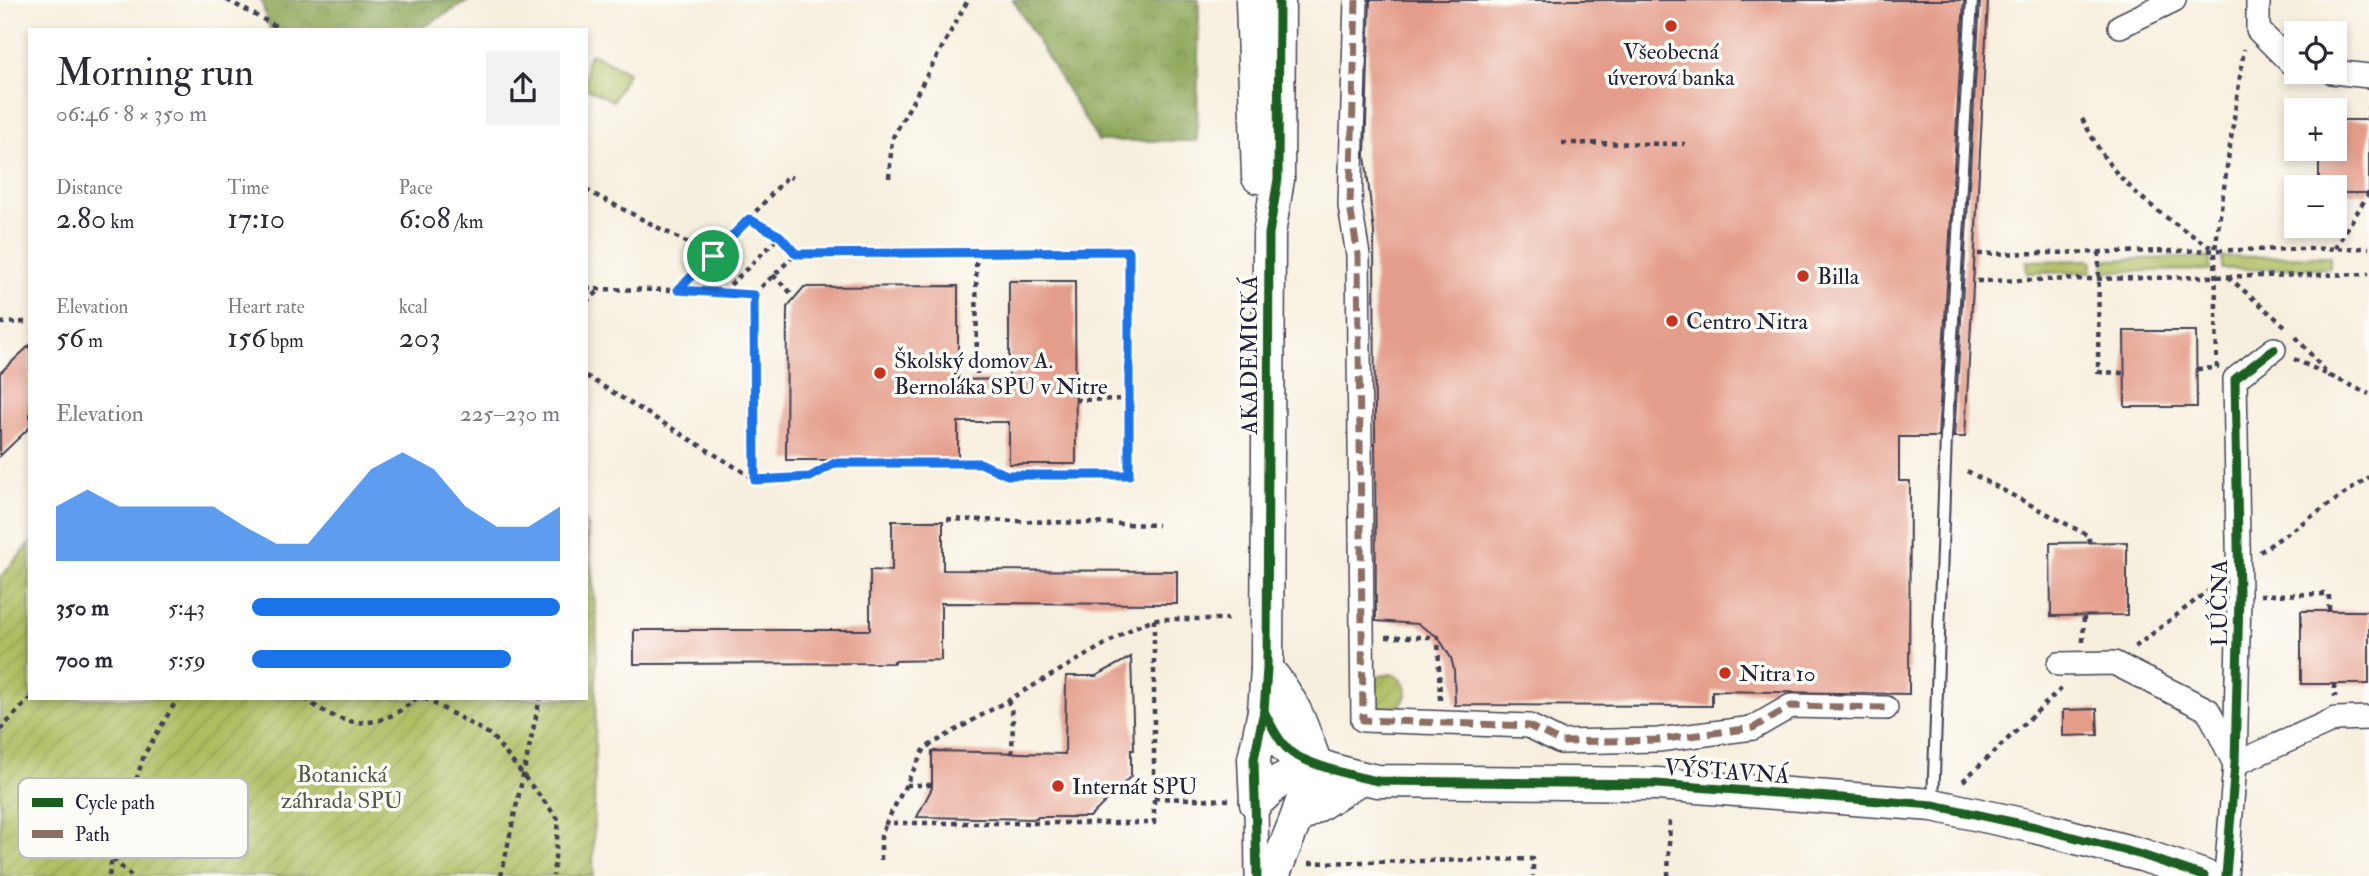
<!DOCTYPE html>
<meta charset="utf-8">
<style>
:root{--surface:#fff;--page:#f2f2f3;--text:#2b2b33;--muted:#7c7c81;--accent:#1a73e8}
body{margin:0;font-family:"IM FELL Double Pica",serif;background:var(--page);color:var(--text);height:100vh;display:flex;flex-direction:column;font-size:26px;white-space:nowrap}
*{box-sizing:border-box;margin:0}
p{font-size:23px;color:var(--muted)}
.icon{flex:none;width:38px;height:38px;fill:none;stroke:currentColor;stroke-width:2;stroke-linecap:round;stroke-linejoin:round}
.map{position:relative;flex:1;overflow:hidden}
.sheet{position:absolute;left:28px;top:28px;width:560px;height:672px;display:flex;flex-direction:column;background:var(--surface);border-radius:0px;box-shadow:0 4px 10px #0003}
.sheet>*{flex:none}
.fabs{position:absolute;left:2284px;top:21px;display:grid;gap:14px}
.fabs a{display:grid;place-items:center;width:63px;height:63px;border-radius:0px;background:var(--surface);box-shadow:0 4px 10px #0003;font-size:35px}
.pin{position:absolute;display:grid;place-items:center;width:60px;height:60px;color:#fff;margin:-30px;border:4px solid #fff;border-radius:50%;box-shadow:0 2px 7px #0007}
.round{display:grid;place-items:center;flex:none;width:74px;height:74px;border-radius:0px;background:var(--page)}
.headline{display:flex;align-items:center;justify-content:space-between;height:119px;padding:0 28px}
h1{font-size:38px;font-weight:600;line-height:52px}
.metrics{display:grid;grid-template-columns:repeat(3,1fr);gap:10px;height:119px;padding:7px 28px}
.metrics div{display:grid;align-content:center}
.metrics b{font-size:30px;font-weight:600}
.metrics small{font-size:19px;font-weight:400}
.metrics p{font-size:19px}
.chart{height:196px;padding:14px 28px}
.chart p{display:flex;justify-content:space-between}
.chart svg{width:100%;height:126px;margin-top:7px;fill:var(--accent);opacity:.7}
ul{padding:0 28px;list-style:none;font-size:23px}
li{display:grid;grid-template-columns:112px 84px 1fr;align-items:center;height:52px}
li i{height:18px;border-radius:9px;background:var(--accent)}
.map>svg:first-child{display:block}
.grass{fill:url(#grass-tufts);stroke:#686f4c;stroke-width:2}
.forest{fill:url(#forest-crowns);stroke:#566348;stroke-width:2}
.garden{fill:url(#garden-furrows);stroke:#686f4c;stroke-width:2}
.pitch{fill:#afbc5e;stroke:#686f4c;stroke-width:2}
.building{fill:#e49d8a}
.lines{fill:none;stroke-linecap:round;stroke-linejoin:round}
.lane-casing{stroke:#424153;stroke-width:14}
.street-casing{stroke:#424153;stroke-width:26}
.secondary-casing{stroke:#424153;stroke-width:35}
.path{stroke:#424153;stroke-width:4.5;stroke-dasharray:5 5;stroke-linecap:butt}
.lane{stroke:#fff;stroke-width:10}
.street{stroke:#fff;stroke-width:23}
.secondary{stroke:#fff;stroke-width:32}
.quiet{stroke:#8d6e63;stroke-width:7;stroke-dasharray:14 7;stroke-linecap:butt}
.cycleway-casing{stroke:#fdfcf7;stroke-width:13}
.cycleway{stroke:#1b5e20;stroke-width:9}
.route-casing{stroke:#fff;stroke-width:14}
.route{stroke:#1a73e8;stroke-width:9}
.poi-dot{fill:#c8321e;stroke:#fdfcf7;stroke-width:2.5}
.labels{text-anchor:middle;stroke-width:7;stroke-linejoin:round;paint-order:stroke}
.poi-label{font-size:23px;fill:#22223b;stroke:#fdfcf7;text-anchor:start}
.street-label{font-size:23px;fill:#22223b;stroke:#fdfcf7}
.park-label{font-size:23px;fill:#535847;stroke:#fdfcf7}
.key{fill:#fdfcf7;stroke:#bbbbbf;stroke-width:2}
.key-label{font-size:19px;fill:#22223b}
</style>
<div class="map">
<svg width="2369" height="876" viewBox="0 0 2369 876">
<defs>
<pattern id="grass-tufts" width="24" height="20" patternUnits="userSpaceOnUse" patternTransform="scale(1.75)"><rect width="24" height="20" fill="#afbc5e"/><path d="M3 7l-1-3M5 7V3M7 7l1-3M15 17l-1-3M17 17v-4M19 17l1-3" fill="none" stroke="#96a153"/></pattern>
<pattern id="forest-crowns" width="20" height="18" patternUnits="userSpaceOnUse" patternTransform="scale(1.75)"><rect width="20" height="18" fill="#8ba455"/><path d="M2 6a3 3 0 1 1 6 0M12 15a3 3 0 1 1 6 0" fill="none" stroke="#718548"/></pattern>
<pattern id="garden-furrows" width="10" height="10" patternUnits="userSpaceOnUse" patternTransform="scale(1.75)"><rect width="10" height="10" fill="#afbc5e"/><path d="M-1 1l2-2M0 10L10 0M9 11l2-2" fill="none" stroke="#96a153"/></pattern>
</defs>
<rect width="100%" height="100%" fill="#fdfcf7"/>
<filter id="ink" filterUnits="userSpaceOnUse"><feTurbulence type="fractalNoise" baseFrequency=".0143" numOctaves="2"/><feDisplacementMap in="SourceGraphic" scale="14" xChannelSelector="R" yChannelSelector="G"/><feConvolveMatrix kernelMatrix="1 2 1 2 8 2 1 2 1" color-interpolation-filters="sRGB"/></filter>
<filter id="wash" filterUnits="userSpaceOnUse"><feTurbulence type="fractalNoise" baseFrequency=".00686" numOctaves="4" result="noise"/><feDisplacementMap in="SourceGraphic" scale="28" xChannelSelector="R" yChannelSelector="G"/><feGaussianBlur stdDeviation="1.57" result="paint"/><feColorMatrix in="noise" values="0 0 0 0 0 0 0 0 0 0 0 0 0 0 0 0 0 1.4 0 .05"/><feComposite in="paint" operator="in"/></filter>
<g filter="url(#wash)">
<rect width="100%" height="100%" fill="#f7efde"/>
<g class="grass">
<path d="M2330,256v12l-108,1v-12z"/>
<path d="M2210,257v13l-106,2v-12z"/>
<path d="M2092,260v12l-65,1 -1,-12z"/>
</g>
<g class="forest">
<path d="M261,0h209l-52,30h-148z"/>
<path d="M1013,0h186l-2,141h-99z"/>
</g>
<g class="garden">
<path d="M586,520l11,102 -4,254h-593v-298l30,-35v155h556z"/>
<circle cx="1388" cy="692" r="18"/>
</g>
<path class="pitch" d="M591,53l37,19 -15,29 -27,-13v-26z"/>
<g id="blocks">
<g class="building">
<path d="M1370,0h594l-26,437h-39v44h11l-1,213 -197,-3v15l-257,-1 -1,-35 -3,-12 -13,-21 -20,-13 -42,-3 -2,-388 -9,-78z"/>
<path d="M1980,0h8l-23,437h-11z"/>
<path d="M2334,120h35v73h-35v-6h-15v-38h15z"/>
<path d="M1009,281h66l1,183h-67v-42h-51v38h-172l1,-153 17,-20 154,-1v94l51,-1z"/>
<path d="M2124,331h72l1,76h-72z"/>
<path d="M30,345v82l-30,29v-83z"/>
<path d="M892,521h51v49l234,1v33l-236,-1v57l-48,1 1,2 -260,1v-34h236v-60l22,1z"/>
<path d="M2127,542v73l-76,1 -1,-73z"/>
<rect x="2301" y="611" width="68" height="73"/>
<path d="M1131,657l3,93h-3v26l-41,41h-53v2l-120,-2 15,-29v-37l133,3 1,-78h30z"/>
<path d="M2097,709l1,26 -35,1v-26z"/>
</g>
</g>
</g>
<g filter="url(#ink)">
<use href="#blocks" fill-opacity="0" stroke="#424153" stroke-width="2"/>
<g class="lines">
<g class="lane-casing">
<path id="lane" d="M1933,803l13,-366 26,-437"/>
</g>
<g class="street-casing">
<g id="street">
<path d="M1356,0l-6,206 8,49 5,465 166,6 32,16 97,-2 95,-12 38,-22 95,2"/>
<path d="M2258,0v30l38,38"/>
<path d="M2120,26l54,-26"/>
<path d="M2332,72l37,4"/>
<path d="M2059,664l55,-1 94,47 27,54 101,-45 33,-1"/>
<path d="M1256,803l1,73"/>
<path d="M2226,876l9,-112 4,-169 -4,-216 39,-30"/>
</g>
</g>
<g class="secondary-casing">
<g id="secondary">
<path d="M1252,0l6,177"/>
<path d="M1267,669c26,30 35,56 48,93"/>
<path d="M1264,711c7,14 16,33 28,42 18,12 64,24 86,28l279,3 276,21 102,22 107,28 62,21"/>
<path d="M1256,803l-2,-44 10,-48 3,-42 2,-435 9,-55 1,-179"/>
<path d="M1256,803l23,-22 36,-19"/>
<path d="M1296,819l65,-41"/>
<path d="M1273,876l23,-57 19,-57"/>
</g>
</g>
<g class="path">
<path d="M227,0l56,30"/>
<path d="M2082,119c9,15 17,33 29,47 27,34 66,60 103,83"/>
<path d="M2368,120l1,-14"/>
<path d="M1562,143l123,1"/>
<path d="M889,178l3,-39 76,-139"/>
<path d="M586,190l127,66"/>
<path d="M749,219l31,17 -56,55 -46,-1z"/>
<path d="M749,219l39,-43 4,2"/>
<path d="M2335,248l34,-55"/>
<path d="M976,252l1,122"/>
<path d="M2099,252l-1,120 26,1"/>
<path d="M1978,254l391,-6"/>
<path d="M773,275l21,21"/>
<path d="M2228,277l57,49"/>
<path d="M1977,281l392,-7"/>
<path d="M586,289l92,1"/>
<path d="M724,291l30,4 1,184 55,-2 25,-14h145l28,12h121v-224l-333,3 -16,-18"/>
<path d="M754,294l42,-40"/>
<path d="M586,302l14,-12"/>
<path d="M0,323l26,-1"/>
<path d="M2296,337l34,40"/>
<path d="M2294,359l75,35"/>
<path d="M2197,369l20,-1 -2,-118 29,-201"/>
<path d="M586,376l169,103"/>
<path d="M1075,400l54,-1"/>
<path d="M1967,471l122,65v7"/>
<path d="M947,519l211,6"/>
<path d="M2260,552l109,-75"/>
<path d="M2260,595l69,-1v17"/>
<path d="M1154,619v204h-268l39,-75 210,-121 19,-8h74"/>
<path d="M1386,637h52l2,63"/>
<path d="M2083,642l1,-27"/>
<path d="M2135,647l82,-63"/>
<path d="M2335,684v13"/>
<path d="M305,698c37,31 75,34 111,0"/>
<path d="M424,698l67,37 68,85 -6,56"/>
<path d="M1008,700l5,16 -1,40"/>
<path d="M0,730l30,-32"/>
<path d="M1963,781l99,-93"/>
<path d="M906,785h26"/>
<path d="M1154,798l75,2"/>
<path d="M113,859l18,17"/>
<path d="M881,860v-24l5,-13"/>
<path d="M1309,863l224,-4v17"/>
<path d="M109,876l3,-18 32,-103 34,-57"/>
<path d="M501,876l39,-178"/>
<path d="M1668,876l2,-58"/>
</g>
<use href="#lane" class="lane"/>
<use href="#street" class="street"/>
<use href="#secondary" class="secondary"/>
<path class="quiet" d="M1356,0l-6,206 8,49 5,465 166,6 32,16 97,-2 95,-12 38,-22 95,2"/>
<g class="cycleway-casing">
<g id="cycleway">
<path d="M1264,711c7,14 16,33 28,42 18,12 64,24 86,28l279,3 276,21 102,22 107,28 62,21"/>
<path d="M1257,876l-3,-117 10,-48 3,-42 2,-435 9,-55 1,-179"/>
<path d="M2226,876l9,-112 4,-169 -4,-216 39,-30"/>
</g>
</g>
<use href="#cycleway" class="cycleway"/>
</g>
</g>
<g class="lines" filter="url(#ink)">
<g class="route-casing">
<path id="route" d="M749,219l31,17 16,18 333,-3v224h-122l-27,-12h-145l-25,14 -55,3 -1,-185 -76,-5z"/>
</g>
<use href="#route" class="route"/>
</g>
<g class="poi-dot">
<circle cx="1671" cy="26" r="7"/>
<circle cx="1803" cy="276" r="7"/>
<circle cx="1672" cy="321" r="7"/>
<circle cx="880" cy="373" r="7"/>
<circle cx="1725" cy="673" r="7"/>
<circle cx="1058" cy="786" r="7"/>
</g>
<g class="labels">
<g class="poi-label">
<text x="1671" y="59" text-anchor="middle">Všeobecná<tspan x="1671" dy="26">úverová banka</tspan></text>
<text x="1817" y="284">Billa</text>
<text x="1686" y="329">Centro Nitra</text>
<text x="894" y="368">Školský domov A.<tspan x="894" dy="26">Bernoláka SPU v Nitre</tspan></text>
<text x="1739" y="681">Nitra 10</text>
<text x="1072" y="794">Internát SPU</text>
</g>
<g class="street-label">
<text transform="translate(1249 355) rotate(-90)" y="8">AKADEMICKÁ</text>
<text transform="translate(2219 603) rotate(-90)" y="8">LÚČNA</text>
<text transform="translate(1727 771) rotate(4)" y="8">VÝSTAVNÁ</text>
</g>
<g class="park-label">
<text x="342" y="782">Botanická<tspan x="342" dy="26">záhrada SPU</tspan></text>
</g>
</g>
<rect x="18" y="778" width="230" height="80" rx="10" class="key"/>
<rect x="32" y="798" width="31" height="9" fill="#1b5e20"/>
<rect x="32" y="830" width="31" height="8" fill="#8d6e63"/>
<g class="key-label">
<text x="75" y="809">Cycle path</text>
<text x="75" y="841">Path</text>
</g>
</svg>
<div class="fabs">
<a><svg class="icon" aria-label="locate" viewBox="0 0 24 24"><circle cx="12" cy="12" r="6"/><path d="M12 2v4M12 18v4M2 12h4M18 12h4"/></svg></a>
<a>+</a>
<a>−</a>
</div>
<div class="pin" style="left:713px;top:256px;background:#1e9e55"><svg class="icon" aria-label="arrive" viewBox="0 0 24 24"><path d="M6 21V4h12l-3 4 3 4H6"/></svg></div>
<section class="sheet">
<div class="headline"><div><h1>Morning run</h1><p>06:46 · 8 × 350 m</p></div><a class="round"><svg class="icon" aria-label="share" viewBox="0 0 24 24"><path d="M12 15V3M7 8l5-5 5 5M5 13v7h14v-7"/></svg></a></div>
<div class="metrics">
<div><p>Distance</p><b>2.80<small> km</small></b></div>
<div><p>Time</p><b>17:10</b></div>
<div><p>Pace</p><b>6:08<small> /km</small></b></div>
</div>
<div class="metrics">
<div><p>Elevation</p><b>56<small> m</small></b></div>
<div><p>Heart rate</p><b>156<small> bpm</small></b></div>
<div><p>kcal</p><b>203</b></div>
</div>
<div class="chart"><p><span>Elevation</span>225–230 m</p>
<svg viewBox="0 0 160 44" preserveAspectRatio="none"><path d="M0 44V25L10 19L20 25L30 25L40 25L50 25L60 32L70 38L80 38L90 25L100 12L110 6L120 12L130 25L140 32L150 32L160 25V44z"/></svg>
</div>
<ul>
<li><b>350 m</b>5:43<i style="width:100%"></i></li>
<li><b>700 m</b>5:59<i style="width:84%"></i></li>
</ul>
</section>
</div>
